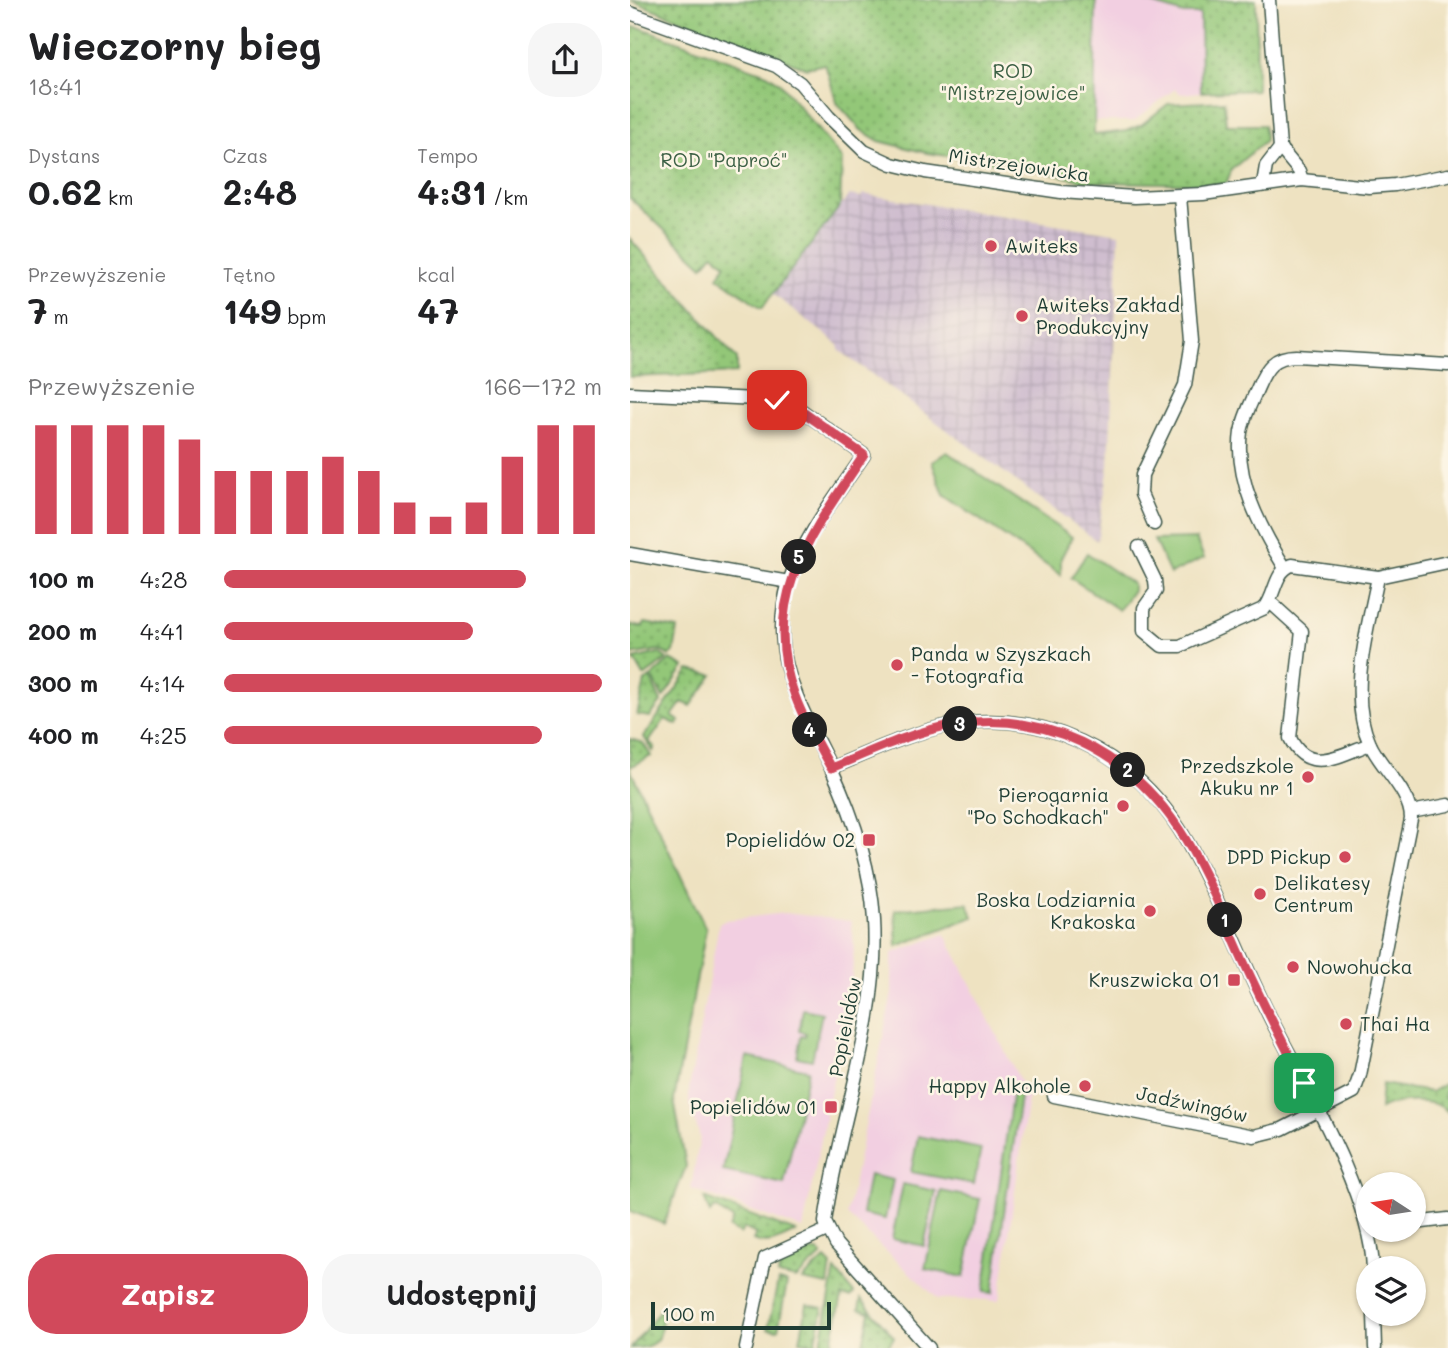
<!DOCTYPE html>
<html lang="pl">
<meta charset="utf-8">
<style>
:root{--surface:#fff;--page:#f6f6f6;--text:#202124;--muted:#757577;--accent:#d1495b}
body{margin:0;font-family:Mali,sans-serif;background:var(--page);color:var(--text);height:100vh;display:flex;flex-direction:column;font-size:26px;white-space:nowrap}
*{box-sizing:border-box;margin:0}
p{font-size:23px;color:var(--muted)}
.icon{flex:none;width:38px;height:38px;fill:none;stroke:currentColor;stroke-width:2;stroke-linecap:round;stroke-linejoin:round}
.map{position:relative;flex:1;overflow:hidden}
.drawer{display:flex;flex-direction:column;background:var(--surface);width:630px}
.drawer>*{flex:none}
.needle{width:46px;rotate:282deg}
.tools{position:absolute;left:726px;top:1172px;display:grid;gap:14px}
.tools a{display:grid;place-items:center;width:70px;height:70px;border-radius:50%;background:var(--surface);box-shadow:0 2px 5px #0004;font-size:35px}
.scale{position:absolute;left:21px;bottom:18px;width:180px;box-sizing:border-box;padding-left:7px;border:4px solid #1f3d34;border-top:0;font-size:19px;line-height:24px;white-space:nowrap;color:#1f3d34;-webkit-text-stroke:5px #fcf5e5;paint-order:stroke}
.pin{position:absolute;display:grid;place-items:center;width:60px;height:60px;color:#fff;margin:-30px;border-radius:14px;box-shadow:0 4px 10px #0006}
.km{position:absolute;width:35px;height:35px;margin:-18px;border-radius:50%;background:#222;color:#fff;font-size:19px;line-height:35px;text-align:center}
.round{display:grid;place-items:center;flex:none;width:74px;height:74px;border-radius:28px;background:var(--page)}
.overview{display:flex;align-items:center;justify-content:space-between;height:119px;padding:0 28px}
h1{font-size:38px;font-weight:700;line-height:52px}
.metrics{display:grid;grid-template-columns:repeat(3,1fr);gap:10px;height:119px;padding:7px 28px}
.metrics div{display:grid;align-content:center}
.metrics b{font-size:35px;font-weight:700}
.metrics small{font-size:19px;font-weight:400}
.metrics p{font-size:19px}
.chart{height:196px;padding:14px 28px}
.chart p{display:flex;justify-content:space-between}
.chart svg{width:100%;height:126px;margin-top:7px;stroke:var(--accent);stroke-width:6}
.cta{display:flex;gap:14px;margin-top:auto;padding:14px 28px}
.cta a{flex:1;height:80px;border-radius:28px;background:var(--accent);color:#fff;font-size:28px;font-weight:700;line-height:80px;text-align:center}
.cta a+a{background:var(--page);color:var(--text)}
ul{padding:0 28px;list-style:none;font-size:23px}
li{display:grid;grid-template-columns:112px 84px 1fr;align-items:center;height:52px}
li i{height:18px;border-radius:9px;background:var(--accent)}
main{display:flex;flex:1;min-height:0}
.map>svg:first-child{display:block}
.built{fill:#f2cfe1}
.industrial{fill:url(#industrial-grid)}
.grass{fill:url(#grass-dots);stroke:#598256;stroke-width:2}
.park{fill:#93c778;stroke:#598256;stroke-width:2}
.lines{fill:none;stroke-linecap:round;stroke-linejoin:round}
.minor-casing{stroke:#3e5649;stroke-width:15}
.minor{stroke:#fff;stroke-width:12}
.route-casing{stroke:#fff;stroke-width:14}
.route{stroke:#d1495b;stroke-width:9}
.poi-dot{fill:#d1495b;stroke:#fcf5e5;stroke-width:2.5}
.labels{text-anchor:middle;stroke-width:5;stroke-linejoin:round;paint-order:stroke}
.park-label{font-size:19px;fill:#3c6045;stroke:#fcf5e5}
.street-label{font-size:19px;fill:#1f3d34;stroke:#fcf5e5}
.poi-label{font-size:19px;fill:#1f3d34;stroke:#fcf5e5;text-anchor:end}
</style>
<main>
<section class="drawer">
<div class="overview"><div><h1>Wieczorny bieg</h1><p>18:41</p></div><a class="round"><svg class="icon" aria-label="share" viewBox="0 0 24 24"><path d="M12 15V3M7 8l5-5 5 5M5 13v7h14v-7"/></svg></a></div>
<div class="metrics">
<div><p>Dystans</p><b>0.62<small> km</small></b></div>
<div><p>Czas</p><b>2:48</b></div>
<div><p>Tempo</p><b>4:31<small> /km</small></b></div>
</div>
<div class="metrics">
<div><p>Przewyższenie</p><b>7<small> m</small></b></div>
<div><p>Tętno</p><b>149<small> bpm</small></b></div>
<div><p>kcal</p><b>47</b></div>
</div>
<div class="chart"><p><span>Przewyższenie</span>166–172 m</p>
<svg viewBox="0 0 160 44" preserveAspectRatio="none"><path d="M5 44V6M15 44V6M25 44V6M35 44V6M45 44V11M55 44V22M65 44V22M75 44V22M85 44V17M95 44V22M105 44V33M115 44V38M125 44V33M135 44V17M145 44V6M155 44V6"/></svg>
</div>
<ul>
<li><b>100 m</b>4:28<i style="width:80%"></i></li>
<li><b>200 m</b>4:41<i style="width:66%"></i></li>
<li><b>300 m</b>4:14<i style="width:100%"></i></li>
<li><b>400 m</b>4:25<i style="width:84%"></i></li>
</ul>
<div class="cta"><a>Zapisz</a><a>Udostępnij</a></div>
</section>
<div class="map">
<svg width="818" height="1348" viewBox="0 0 818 1348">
<defs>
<pattern id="industrial-grid" width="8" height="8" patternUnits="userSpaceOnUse" patternTransform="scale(1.75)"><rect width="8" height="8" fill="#cfbdcf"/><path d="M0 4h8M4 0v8" fill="none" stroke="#b1a3b2"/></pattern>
<pattern id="grass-dots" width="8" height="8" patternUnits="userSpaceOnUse" patternTransform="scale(1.75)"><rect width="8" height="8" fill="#93c778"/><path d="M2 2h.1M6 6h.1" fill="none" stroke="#77a363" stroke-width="1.8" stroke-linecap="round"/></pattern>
</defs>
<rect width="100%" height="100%" fill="#fcf5e5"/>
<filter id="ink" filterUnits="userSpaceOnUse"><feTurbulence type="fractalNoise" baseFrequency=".0143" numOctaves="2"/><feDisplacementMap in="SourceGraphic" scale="14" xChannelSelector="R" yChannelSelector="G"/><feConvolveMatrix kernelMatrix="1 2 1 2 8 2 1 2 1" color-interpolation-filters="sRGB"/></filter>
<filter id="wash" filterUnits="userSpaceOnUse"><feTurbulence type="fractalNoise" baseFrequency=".00686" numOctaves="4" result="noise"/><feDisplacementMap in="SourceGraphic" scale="28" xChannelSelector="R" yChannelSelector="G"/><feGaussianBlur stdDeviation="1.57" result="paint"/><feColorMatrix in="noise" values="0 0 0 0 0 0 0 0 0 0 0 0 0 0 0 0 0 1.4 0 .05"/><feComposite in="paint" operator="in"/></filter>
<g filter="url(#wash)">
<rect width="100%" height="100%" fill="#eee2c1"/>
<g class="built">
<path d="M466,0h44l44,14h16l1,78 -20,2 -6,-5 -41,32h-40z"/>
<path d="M155,913l66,8 3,26 -3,45 -48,237 -112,-40 9,-52 -11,-34v-14l30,-165 7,-4z"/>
<path d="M315,934l83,162 -28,204 -62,-1 -91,-84 45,-222v-40z"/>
</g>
<path class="industrial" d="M233,194l256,40 -10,231 -12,76 -258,-191v-5l-66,-51 76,-99 13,2z"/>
<g class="grass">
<path d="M0,0h466l-2,135 32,-4 15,-6 27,-21 56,-3 2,24h38l1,16 -33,28 -6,15 -138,-2 -71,-16 -90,-13 -48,-12 -18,-11 -24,-27 -12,-39 -19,4z"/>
<path d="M510,0h116l1,90 -56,2 -1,-78h-16z"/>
<path d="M0,27l11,1 126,46 12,8 63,77 -2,47 -78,102 -44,-31 8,-13 -13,-10 -10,12 -73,-68z"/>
<path d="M0,239l107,120v14l-107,4z"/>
<path d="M15,623l33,6 -4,23 -4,4 -11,-6 -29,5v-30l13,2z"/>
<path d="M29,653l8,6 -23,17 -10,-17z"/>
<path d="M40,660l14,7 -21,31 -11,-22z"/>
<path d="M59,670l24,5 -22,31 -9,-4 -10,14 7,5 -1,4 -13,-6 -16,23 6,5 -2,4 -9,-14z"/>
<path d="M20,677l11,25 -11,15 -13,-2 8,-34z"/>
<path d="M0,739l13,4 8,13 -21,11z"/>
<path d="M818,1082l-4,16 4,1v13c-14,-15 -51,-12 -68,-3l2,-25 49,8z"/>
<path d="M74,1198l92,34c-15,7 -27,15 -43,8l3,-6 -12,-6 -4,6 -11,-6 4,-9 -19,-11 -4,5z"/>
<path d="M180,1251h8l4,4 -26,24 -18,-4 1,-7z"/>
<path d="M195,1259l6,6 -3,20 -26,-5z"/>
<path d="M205,1270l19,23 -3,4 -9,-1 -11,52h-11z"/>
<path d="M148,1281l9,2 -9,47 -10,-1z"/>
<path d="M231,1299l33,38 -7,11h-25l8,-36 -11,-3z"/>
<path d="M34,1305c-5,28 1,43 -33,43z"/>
<path d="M177,1305l16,3 -8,36 -15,-3z"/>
</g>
<g class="park">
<path d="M317,452l125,85 -11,21v17l-117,-80 -12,-33z"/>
<path d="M566,539l8,19 -34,16 -16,-34z"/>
<path d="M457,553l46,31v6l-14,20 -48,-32z"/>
<path d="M0,769l76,160 -32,171 12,66 -22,58 -34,-13z"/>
<path d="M338,903l5,14 -76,29 -2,-36z"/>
<path d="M173,1009l19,4 -10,47 -15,-3 4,-21 4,1 1,-4 -7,-2z"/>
<path d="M117,1057l61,13 -24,114 -61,-13z"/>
<path d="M383,1089l8,1 -28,203 -9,-1z"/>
<path d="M288,1136l63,13 -7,35 -63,-12z"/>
<path d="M239,1175l24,5 -8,39 -23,-5z"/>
<path d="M273,1184l33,7 -12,55 -32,-7z"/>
<path d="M311,1191l39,8 -16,78 -39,-8z"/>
</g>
</g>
<g filter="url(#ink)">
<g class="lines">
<g class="minor-casing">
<g id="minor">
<path d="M639,0l11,148 19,23 3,9"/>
<path d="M0,13l146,53 24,17 29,34 35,34 28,13 33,8 136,20 73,5 69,-3 99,-14 67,7 26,-2 53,-10"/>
<path d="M633,184l3,-18 14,-18"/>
<path d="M0,393l147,7 24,10 63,45c-27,40 -60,81 -75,127 -22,74 12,123 42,186 22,47 40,100 43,152 6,103 -35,200 -49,302l11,22 93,104"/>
<path d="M524,524l-13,-30 1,-19 43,-90 7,-44 -12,-145"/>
<path d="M509,547l16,33 1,11 -12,17v23l18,15h18l85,-38c11,-14 9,-36 27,-43l86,12 70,-15"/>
<path d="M0,554l159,28"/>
<path d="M655,568c-24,-39 -51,-89 -44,-136 3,-16 11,-31 17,-45 8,-19 16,-31 38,-31l152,9"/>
<path d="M640,602l32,29 -12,107c18,38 50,17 80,6"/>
<path d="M201,768c39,-16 78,-35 119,-43 92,-17 181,27 230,105 37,60 60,129 92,191 34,66 99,175 101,248"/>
<path d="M781,812l37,-7"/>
<path d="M424,1096l200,40 28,-7 72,-37 6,-17 51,-256c0,-27 -30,-51 -41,-75 -23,-49 -2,-116 8,-167"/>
<path d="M784,1223l34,-4"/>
<path d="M744,1314l1,34"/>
<path d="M116,1348l19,-90 62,-28"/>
</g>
</g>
<use href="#minor" class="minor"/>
</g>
</g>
<g class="lines" filter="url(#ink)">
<g class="route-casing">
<path id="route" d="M147,400l23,10 64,45c-51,76 -106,145 -69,241 9,25 23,49 36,72 39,-16 78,-35 120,-43 93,-16 177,27 228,104 26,39 44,87 63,129 19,42 40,83 62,125"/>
</g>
<use href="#route" class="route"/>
</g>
<g class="poi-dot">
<circle cx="361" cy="246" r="7"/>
<circle cx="392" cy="316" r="7"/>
<circle cx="267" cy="665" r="7"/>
<circle cx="678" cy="777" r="7"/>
<circle cx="493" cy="806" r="7"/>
<rect x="232" y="833" width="14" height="14" rx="3.5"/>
<circle cx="715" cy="857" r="7"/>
<circle cx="630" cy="894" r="7"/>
<circle cx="520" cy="911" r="7"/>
<circle cx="663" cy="967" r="7"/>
<rect x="597" y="973" width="14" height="14" rx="3.5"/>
<circle cx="716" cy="1024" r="7"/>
<circle cx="455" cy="1086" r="7"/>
<rect x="194" y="1100" width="14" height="14" rx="3.5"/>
</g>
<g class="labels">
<g class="park-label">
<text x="383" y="78">ROD<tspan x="383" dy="22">"Mistrzejowice"</tspan></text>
<text x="94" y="167">ROD "Paproć"</text>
</g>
<g class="street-label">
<text transform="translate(389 165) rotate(8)" y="7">Mistrzejowicka</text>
<text transform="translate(215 1027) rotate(-79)" y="7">Popielidów</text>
<text transform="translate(562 1104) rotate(12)" y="7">Jadźwingów</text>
</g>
<g class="poi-label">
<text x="375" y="253" text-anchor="start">Awiteks</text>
<text x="406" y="312" text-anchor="start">Awiteks Zakład<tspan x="406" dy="22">Produkcyjny</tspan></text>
<text x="281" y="661" text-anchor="start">Panda w Szyszkach<tspan x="281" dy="22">- Fotografia</tspan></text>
<text x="664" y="773">Przedszkole<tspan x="664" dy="22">Akuku nr 1</tspan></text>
<text x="479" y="802">Pierogarnia<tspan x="479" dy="22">"Po Schodkach"</tspan></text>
<text x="225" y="847">Popielidów 02</text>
<text x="701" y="864">DPD Pickup</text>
<text x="644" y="890" text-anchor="start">Delikatesy<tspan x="644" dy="22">Centrum</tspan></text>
<text x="506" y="907">Boska Lodziarnia<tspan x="506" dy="22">Krakoska</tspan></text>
<text x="677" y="974" text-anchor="start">Nowohucka</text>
<text x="590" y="987">Kruszwicka 01</text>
<text x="730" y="1031" text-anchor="start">Thai Ha</text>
<text x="441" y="1093">Happy Alkohole</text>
<text x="187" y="1114">Popielidów 01</text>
</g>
</g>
</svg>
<div class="tools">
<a><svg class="needle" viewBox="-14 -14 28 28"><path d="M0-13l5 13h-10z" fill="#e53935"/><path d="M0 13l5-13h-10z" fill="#757577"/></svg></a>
<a><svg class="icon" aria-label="layers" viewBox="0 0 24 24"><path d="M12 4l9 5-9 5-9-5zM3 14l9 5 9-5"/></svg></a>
</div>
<div class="scale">100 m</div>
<div class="pin" style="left:674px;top:1083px;background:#1e9e55"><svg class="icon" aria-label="arrive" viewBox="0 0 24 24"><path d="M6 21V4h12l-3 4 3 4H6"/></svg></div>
<div class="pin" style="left:147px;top:400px;background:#d93025"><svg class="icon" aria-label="check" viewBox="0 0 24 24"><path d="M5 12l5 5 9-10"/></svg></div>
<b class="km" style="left:595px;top:920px">1</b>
<b class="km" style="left:498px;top:770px">2</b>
<b class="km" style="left:330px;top:724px">3</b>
<b class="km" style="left:180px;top:730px">4</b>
<b class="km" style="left:169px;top:557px">5</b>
</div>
</main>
